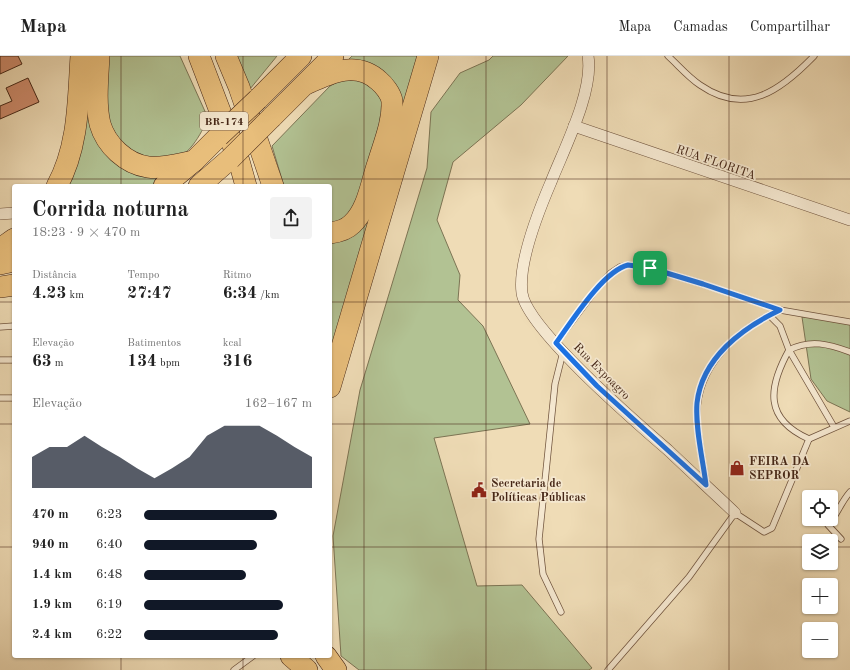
<!DOCTYPE html>
<html lang="pt">
<meta charset="utf-8">
<style>
:root{--surface:#fff;--page:#f2f2f2;--text:#222;--muted:#767676;--line:#e0e0e0;--accent:#111827}
body{margin:0;font-family:"Old Standard TT",serif;background:var(--page);color:var(--text);height:100vh;display:flex;flex-direction:column;font-size:15px;white-space:nowrap}
*{box-sizing:border-box;margin:0}
p{font-size:13px;color:var(--muted)}
.icon{flex:none;width:22px;height:22px;fill:none;stroke:currentColor;stroke-width:2;stroke-linecap:round;stroke-linejoin:round}
.map{position:relative;flex:1;overflow:hidden}
.drawer{position:absolute;left:12px;top:128px;width:320px;height:474px;display:flex;flex-direction:column;background:var(--surface);border-radius:4px;box-shadow:0 1px 3px #0004}
.drawer>*{flex:none}
.controls{position:absolute;left:802px;top:434px;display:grid;gap:8px}
.controls a{display:grid;place-items:center;width:36px;height:36px;border-radius:4px;background:var(--surface);box-shadow:0 1px 3px #0004;font-size:20px}
.pin{position:absolute;display:grid;place-items:center;width:34px;height:34px;color:#fff;margin:-17px;border-radius:8px;box-shadow:0 2px 6px #0006}
.round{display:grid;place-items:center;flex:none;width:42px;height:42px;border-radius:4px;background:var(--page)}
.overview{display:flex;align-items:center;justify-content:space-between;height:68px;padding:0 20px}
h1{font-size:22px;font-weight:700;line-height:30px}
.stats{display:grid;grid-template-columns:repeat(3,1fr);gap:6px;height:68px;padding:4px 20px}
.stats div{display:grid;align-content:center}
.stats b{font-size:17px;font-weight:700}
.stats small{font-size:11px;font-weight:400}
.stats p{font-size:11px}
.chart{height:112px;padding:8px 20px}
.chart p{display:flex;justify-content:space-between}
.chart svg{width:100%;height:72px;margin-top:4px;fill:var(--accent);opacity:.7}
ul{padding:0 20px;list-style:none;font-size:13px}
li{display:grid;grid-template-columns:64px 48px 1fr;align-items:center;height:30px}
li i{height:10px;border-radius:5px;background:var(--accent)}
header{display:flex;align-items:center;gap:24px;box-sizing:border-box;height:56px;padding:0 20px;background:var(--surface);border-bottom:1px solid var(--line)}
header strong{font-size:19px}
nav{display:flex;gap:22px;margin-inline-start:auto;font-size:14px}
.map>svg:first-child{display:block}
.green{fill:#b2c293;stroke:#7c7454}
.building{fill:#ce8c6d;stroke:#452616}
.lines{fill:none;stroke-linecap:round;stroke-linejoin:round}
.lane-casing{stroke:#70543e;stroke-width:7}
.street-casing{stroke:#70543e;stroke-width:12}
.highway-casing{stroke:#452616;stroke-width:22}
.lane{stroke:#f5e8d0;stroke-width:5.5}
.street{stroke:#f5e8d0;stroke-width:11}
.highway{stroke:#e8be7b;stroke-width:21}
.highway-bridge-casing{stroke:#452616;stroke-width:22;stroke-linecap:butt}
.highway-bridge{stroke:#e8be7b;stroke-width:21}
.route-casing{stroke:#fff;stroke-width:8}
.route{stroke:#1a73e8;stroke-width:5}
.grid{fill:none;stroke:#452616;stroke-width:1;stroke-opacity:0.55}
.labels{text-anchor:middle;stroke-width:3.5;stroke-linejoin:round;paint-order:stroke}
.shield{fill:#f5e8d0;stroke:#7a604e;stroke-width:1}
.shield-label{font-size:11px;font-weight:bold;fill:#452616}
.street-label{font-size:12px;fill:#452616;stroke:#f5e8d0}
.poi-label{font-size:12px;font-weight:bold;fill:#452616;stroke:#f5e8d0;text-anchor:start}
</style>
<header>
<strong>Mapa</strong>
<nav><a>Mapa</a><a>Camadas</a><a>Compartilhar</a></nav>
</header>
<div class="map">
<svg width="850" height="614" viewBox="0 0 850 614">
<rect width="100%" height="100%" fill="#efdcb6"/>
<filter id="stains"><feTurbulence type="fractalNoise" baseFrequency=".005" numOctaves="4"/><feColorMatrix values="0 0 0 0 .2 0 0 0 0 .09 0 0 0 0 .02 0 0 0 .5 -.17"/></filter>
<radialGradient id="worn" r=".72"><stop offset=".6" stop-color="#630" stop-opacity="0"/><stop offset="1" stop-color="#630" stop-opacity=".3"/></radialGradient>
<g class="green">
<path d="M91,0l5,71 66,49 -8,10h-88z"/>
<path d="M107,0h73l28,62c-7,16 -20,42 -41,42 -12,0 -27,-5 -40,-7l-20,-34z"/>
<path d="M235,0h42l-27,33z"/>
<path d="M352,0h72l-94,316v-131l10,-2 57,-128 -50,-50z"/>
<path d="M493,0h75l-47,49 -68,57 -16,58 23,55 -2,25 25,26 47,98 -96,14 43,148 45,-1 70,83 -3,2h-230l-18,-14 -8,-120 27,-146 67,-222 4,-56 29,-39 29,-13z"/>
<path d="M341,24h25l19,24 -30,107 -25,17v-42h-46l-12,-40 58,-60z"/>
<path d="M802,261h29l19,4v91l-23,-11 -16,-22z"/>
</g>
<g class="building">
<path d="M0,0h18l4,8 -22,10z"/>
<path d="M28,22l11,24 -39,17v-13l12,-5 -6,-13z"/>
</g>
<g class="lines">
<g class="lane-casing">
<g id="lane">
<path d="M668,0c10,9 20,21 32,29 46,32 81,5 114,-29"/>
<path d="M0,271l14,-1"/>
<path d="M556,287l41,-55 14,-15 9,-6 8,-2 22,3 53,16 77,26 70,12"/>
<path d="M0,304h14"/>
<path d="M0,342h14"/>
<path d="M834,371l-45,-77c21,-11 40,-6 61,2"/>
<path d="M809,383l41,-18"/>
<path d="M706,427c-3,-21 -8,-43 -9,-64 -2,-53 39,-89 83,-109"/>
<path d="M841,483l-13,-14c9,-10 13,-23 22,-33"/>
<path d="M561,556l-18,-38 -4,-35 16,-155 8,-32"/>
<path d="M234,614l19,-14"/>
<path d="M608,614l81,-93 46,-64 29,19 8,-4 37,-89c-45,-20 -41,-51 -20,-89l-9,-24 -10,-10"/>
</g>
</g>
<g class="street-casing">
<g id="street">
<path d="M588,0c6,35 -24,93 -37,126 -12,28 -33,82 -29,111 5,36 116,131 147,158 22,21 44,41 66,62"/>
<path d="M574,70l276,94"/>
<path d="M0,158l14,-1"/>
</g>
</g>
<g class="highway-casing">
<g id="highway">
<path d="M99,0c-1,21 -4,47 1,68 6,21 26,40 48,43 15,2 31,-3 46,-6"/>
<path d="M199,0l40,105 7,25"/>
<path d="M226,0l13,31 34,99"/>
<path d="M306,28c24,-11 50,-24 73,-3 5,4 12,13 13,20 1,21 -8,42 -14,62 -7,20 -10,46 -26,61 -6,6 -14,8 -22,9"/>
<path d="M258,43l43,-43"/>
<path d="M272,61l61,-61"/>
<path d="M57,130c22,-40 21,-86 24,-130"/>
<path d="M164,130l30,-25 25,-25"/>
<path d="M199,130l31,-27"/>
<path d="M0,193l14,-10"/>
<path d="M0,208l14,-3"/>
<path d="M0,231l14,-2"/>
<path d="M330,331l98,-331"/>
<path d="M291,600l16,14"/>
<path d="M326,600l10,14"/>
</g>
</g>
<use href="#lane" class="lane"/>
<use href="#street" class="street"/>
<use href="#highway" class="highway"/>
<g class="highway-bridge-casing">
<g id="highway-bridge">
<path d="M219,80l39,-37"/>
<path d="M230,103l42,-42"/>
</g>
</g>
<use href="#highway-bridge" class="highway-bridge"/>
</g>
<g class="lines">
<g class="route-casing">
<path id="route" d="M628,209l22,3 53,16 77,26c-38,18 -78,48 -83,93 -2,25 6,57 9,82l-109,-99 -41,-43c16,-22 47,-72 72,-78z"/>
</g>
<use href="#route" class="route"/>
</g>
<path class="grid" d="M121,0v130M243,0v130M364,0v614M486,0v614M607,0v614M729,0v614M0,123h850M0,246h14M330,246h520M0,368h14M330,368h520M0,491h14M330,491h479M831,491h19M121,600v14M243,600v14"/>
<defs>
<g id="shop-bare" transform="scale(1.2)"><path d="M-5-2.5h2.3a2.7 3.5 0 0 1 5.4 0H5L5.5 6h-11ZM-1.5-2.5h3a1.5 2.3 0 0 0-3 0Z" fill="#8f2418" stroke="#f5e8d0" stroke-width="2.5" paint-order="stroke"/></g>
<g id="civic-bare" transform="scale(1.2)"><path d="M-.6-6.5H3V-4.5H.6V-3L4-1V1h2V6H-6V1h2V-1L-.6-3ZM-1.2 2.5V6h2.4V2.5Z" fill="#8f2418" stroke="#f5e8d0" stroke-width="2.5" paint-order="stroke"/></g>
</defs>
<g fill-rule="evenodd">
<use href="#shop-bare" x="737" y="412"/>
<use href="#civic-bare" x="479" y="434"/>
</g>
<g class="labels">
<rect class="shield" x="200" y="56" width="48" height="18" rx="3"/>
<g class="shield-label">
<text x="224" y="69">BR-174</text>
</g>
<g class="street-label">
<text transform="translate(716 106) rotate(19)" y="4">RUA FLORITA</text>
<text transform="translate(602 315) rotate(45)" y="4">Rua Expoagro</text>
</g>
<g class="poi-label">
<text x="749" y="409">FEIRA DA<tspan x="749" dy="14">SEPROR</tspan></text>
<text x="491" y="431">Secretaria de<tspan x="491" dy="14">Políticas Públicas</tspan></text>
</g>
</g>
<rect width="100%" height="100%" filter="url(#stains)"/>
<rect width="100%" height="100%" fill="url(#worn)"/>
</svg>
<div class="controls">
<a><svg class="icon" aria-label="locate" viewBox="0 0 24 24"><circle cx="12" cy="12" r="6"/><path d="M12 2v4M12 18v4M2 12h4M18 12h4"/></svg></a>
<a><svg class="icon" aria-label="layers" viewBox="0 0 24 24"><path d="M12 4l9 5-9 5-9-5zM3 14l9 5 9-5"/></svg></a>
<a>+</a>
<a>−</a>
</div>
<div class="pin" style="left:650px;top:212px;background:#1e9e55"><svg class="icon" aria-label="arrive" viewBox="0 0 24 24"><path d="M6 21V4h12l-3 4 3 4H6"/></svg></div>
<section class="drawer">
<div class="overview"><div><h1>Corrida noturna</h1><p>18:23 · 9 × 470 m</p></div><a class="round"><svg class="icon" aria-label="share" viewBox="0 0 24 24"><path d="M12 15V3M7 8l5-5 5 5M5 13v7h14v-7"/></svg></a></div>
<div class="stats">
<div><p>Distância</p><b>4.23<small> km</small></b></div>
<div><p>Tempo</p><b>27:47</b></div>
<div><p>Ritmo</p><b>6:34<small> /km</small></b></div>
</div>
<div class="stats">
<div><p>Elevação</p><b>63<small> m</small></b></div>
<div><p>Batimentos</p><b>134<small> bpm</small></b></div>
<div><p>kcal</p><b>316</b></div>
</div>
<div class="chart"><p><span>Elevação</span>162–167 m</p>
<svg viewBox="0 0 160 44" preserveAspectRatio="none"><path d="M0 44V25L10 19L20 19L30 12L40 19L50 25L60 32L70 38L80 32L90 25L100 12L110 6L120 6L130 6L140 12L150 19L160 25V44z"/></svg>
</div>
<ul>
<li><b>470 m</b>6:23<i style="width:79%"></i></li>
<li><b>940 m</b>6:40<i style="width:67%"></i></li>
<li><b>1.4 km</b>6:48<i style="width:61%"></i></li>
<li><b>1.9 km</b>6:19<i style="width:83%"></i></li>
<li><b>2.4 km</b>6:22<i style="width:80%"></i></li>
</ul>
</section>
</div>
